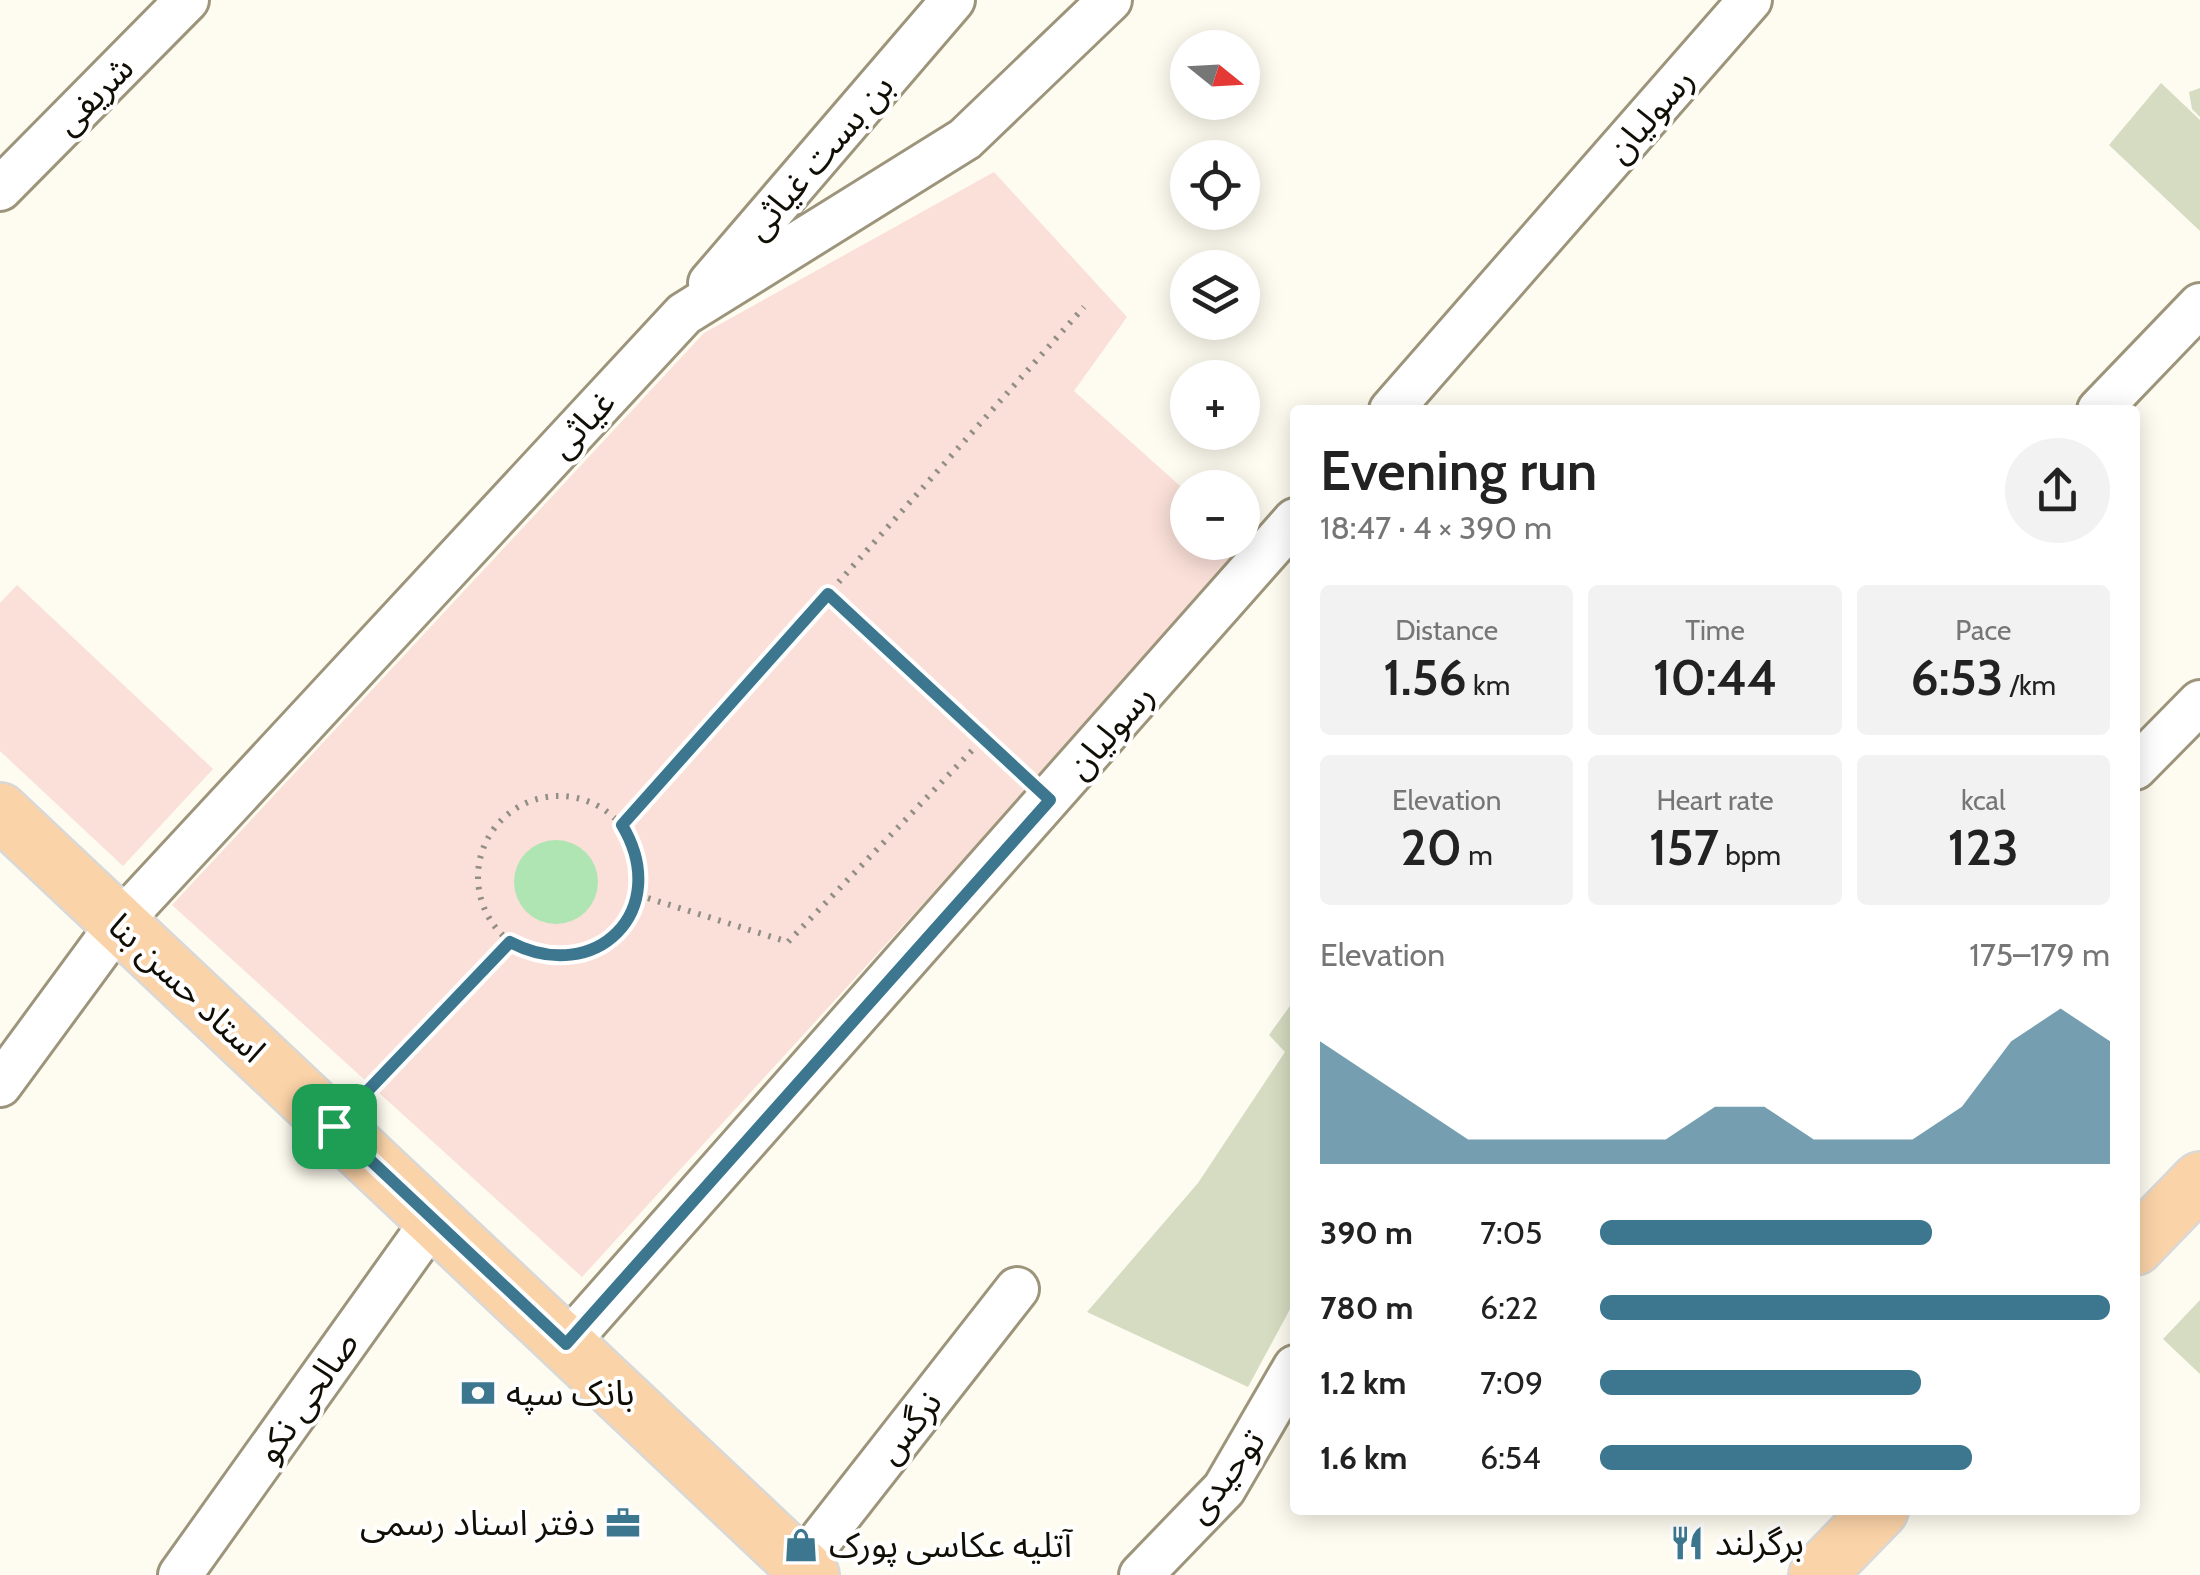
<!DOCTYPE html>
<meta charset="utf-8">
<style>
:root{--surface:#fff;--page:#f2f2f2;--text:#222;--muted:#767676;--accent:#3c778f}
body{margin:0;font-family:Cabin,"Noto Sans Arabic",sans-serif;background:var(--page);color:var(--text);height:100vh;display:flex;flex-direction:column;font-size:38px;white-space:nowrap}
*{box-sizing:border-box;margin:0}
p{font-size:32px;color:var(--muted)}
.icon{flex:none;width:55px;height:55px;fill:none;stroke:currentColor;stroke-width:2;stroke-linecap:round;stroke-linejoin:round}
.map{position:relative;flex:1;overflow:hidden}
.side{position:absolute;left:1290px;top:405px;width:850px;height:1110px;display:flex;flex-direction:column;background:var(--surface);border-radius:10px;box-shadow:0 5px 25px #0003}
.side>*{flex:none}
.needle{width:65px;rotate:108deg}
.tools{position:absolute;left:1170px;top:30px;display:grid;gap:20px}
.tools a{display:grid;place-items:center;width:90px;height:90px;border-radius:50%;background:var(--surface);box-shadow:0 5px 25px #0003;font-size:50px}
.pin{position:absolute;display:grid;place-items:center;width:85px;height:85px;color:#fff;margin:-42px;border-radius:20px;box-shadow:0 5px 15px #0006}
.round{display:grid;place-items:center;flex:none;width:105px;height:105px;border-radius:52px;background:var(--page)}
.head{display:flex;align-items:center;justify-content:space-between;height:170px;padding:0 30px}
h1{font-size:55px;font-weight:600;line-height:75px}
.metrics{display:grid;grid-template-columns:repeat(3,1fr);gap:15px;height:170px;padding:10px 30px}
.metrics div{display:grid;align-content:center;border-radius:10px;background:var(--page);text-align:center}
.metrics b{font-size:50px;font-weight:600}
.metrics small{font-size:28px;font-weight:400}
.metrics p{font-size:28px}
.chart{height:280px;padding:20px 30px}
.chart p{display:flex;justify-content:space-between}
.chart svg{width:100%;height:180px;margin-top:10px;fill:var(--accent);opacity:.7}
ul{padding:0 30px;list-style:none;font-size:32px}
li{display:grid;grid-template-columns:160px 120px 1fr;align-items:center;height:75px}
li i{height:25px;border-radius:12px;background:var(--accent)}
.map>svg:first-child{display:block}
.green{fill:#fae0d8}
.water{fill:#aee5b2}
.building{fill:#d5dcc1}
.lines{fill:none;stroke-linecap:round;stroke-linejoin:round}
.minor-casing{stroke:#9d957b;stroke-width:48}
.major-casing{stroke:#d9d8d7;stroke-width:60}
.path{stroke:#918e84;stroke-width:6;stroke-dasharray:2.5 8;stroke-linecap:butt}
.minor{stroke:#fff;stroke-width:42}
.major{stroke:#fbd3a8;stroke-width:55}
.route-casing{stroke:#fff;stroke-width:20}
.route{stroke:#3c778f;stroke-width:12}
.labels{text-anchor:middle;stroke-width:8;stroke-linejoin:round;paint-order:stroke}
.street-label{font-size:35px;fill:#110e05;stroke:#fff}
.poi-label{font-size:35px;fill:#110e05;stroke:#fff;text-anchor:start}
</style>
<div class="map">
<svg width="2200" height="1575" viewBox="0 0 2200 1575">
<rect width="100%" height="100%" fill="#fefbf0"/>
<g class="green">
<path d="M994,172l133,145 -53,74 113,101 1,50 55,-1 6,6 -667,730 -410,-372 532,-572z"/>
<path d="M17,585l196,184 -90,97 -123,-115v-148z"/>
</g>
<circle class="water" cx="556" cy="882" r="42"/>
<g class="building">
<path d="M2161,83l39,37v111l-91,-86z"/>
<path d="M2200,88v29l-8,-8 -3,-17z"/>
<path d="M1295,999v301l-47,87 -161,-75 111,-129 87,-131 -16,-17z"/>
<path d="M2200,1300v74l-37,-35z"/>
</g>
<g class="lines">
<g class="minor-casing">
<g id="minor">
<path d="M0,189l187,-189"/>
<path d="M710,283l243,-283"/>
<path d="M1391,410l359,-410"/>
<path d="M2099,410l101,-105"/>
<path d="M2135,768l65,-66"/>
<path d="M0,1085l119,-162 565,-609 281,-175 145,-139"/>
<path d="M566,1344l729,-824"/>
<path d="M180,1575l254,-356"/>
<path d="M793,1575l224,-286"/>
<path d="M1141,1575l83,-86 71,-122"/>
</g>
</g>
<g class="major-casing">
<g id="major">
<path d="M0,811l811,764"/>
<path d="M2135,1247l65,-67"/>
<path d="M1817,1575l63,-65"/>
</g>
</g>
<g class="path">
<path d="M828,595l194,179"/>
<circle cx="559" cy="877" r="81"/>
<path d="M622,825l462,-518"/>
<path d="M638,895l150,47 195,-203"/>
<path d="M363,1096l147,-153"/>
</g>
<use href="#minor" class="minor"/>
<use href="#major" class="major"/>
</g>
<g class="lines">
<g class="route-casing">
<path id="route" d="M828,594l222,206 -484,544 -232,-218 176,-184c86,45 163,-32 112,-117z"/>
</g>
<use href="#route" class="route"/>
</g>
<defs>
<g id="bank-bare" transform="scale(2.7)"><path d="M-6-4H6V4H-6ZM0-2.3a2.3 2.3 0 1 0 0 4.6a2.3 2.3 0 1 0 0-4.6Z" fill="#3c778f" stroke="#fff" stroke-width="2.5" paint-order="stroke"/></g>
<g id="office-bare" transform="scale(2.7)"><path d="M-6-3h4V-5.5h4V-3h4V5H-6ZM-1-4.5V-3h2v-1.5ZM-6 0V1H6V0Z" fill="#3c778f" stroke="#fff" stroke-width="2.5" paint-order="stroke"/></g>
<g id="restaurant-bare" transform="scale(2.7)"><path d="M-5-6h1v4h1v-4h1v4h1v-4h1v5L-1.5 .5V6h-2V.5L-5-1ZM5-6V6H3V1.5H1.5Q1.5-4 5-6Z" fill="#3c778f" stroke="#fff" stroke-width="2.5" paint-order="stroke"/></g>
<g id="shop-bare" transform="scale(2.7)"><path d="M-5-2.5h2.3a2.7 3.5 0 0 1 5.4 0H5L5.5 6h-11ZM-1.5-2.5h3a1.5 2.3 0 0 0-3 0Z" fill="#3c778f" stroke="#fff" stroke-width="2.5" paint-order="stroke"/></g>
</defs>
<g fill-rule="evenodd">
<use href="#bank-bare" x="478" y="1393"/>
<use href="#office-bare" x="623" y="1523"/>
<use href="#restaurant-bare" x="1687" y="1543"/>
<use href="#shop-bare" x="801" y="1545"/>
</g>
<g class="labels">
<g class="street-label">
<text transform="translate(94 95) rotate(-45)" y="12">شریفی</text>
<text transform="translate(1650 115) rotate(-49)" y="12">رسولیان</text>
<text transform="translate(819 157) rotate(-49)" y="12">بن بست غیاثی</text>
<text transform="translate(582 424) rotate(-47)" y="12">غیاثی</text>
<text transform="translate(1110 731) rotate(-49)" y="12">رسولیان</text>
<text transform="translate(187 988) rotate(43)" y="12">استاد حسن بنا</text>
<text transform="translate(307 1397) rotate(-55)" y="12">صالحی نکو</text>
<text transform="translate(909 1427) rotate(-52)" y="12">نرگس</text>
<text transform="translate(1225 1476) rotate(-53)" y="12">توحیدی</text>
</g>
<g class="poi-label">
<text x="506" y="1405">بانک سپه</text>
<text x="595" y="1535" text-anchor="end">دفتر اسناد رسمی</text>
<text x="1715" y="1555">برگرلند</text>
<text x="829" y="1557">آتلیه عکاسی پورک</text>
</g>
</g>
</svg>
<div class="tools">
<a><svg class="needle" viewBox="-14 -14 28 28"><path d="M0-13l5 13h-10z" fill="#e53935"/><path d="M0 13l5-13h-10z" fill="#767676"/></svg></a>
<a><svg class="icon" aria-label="locate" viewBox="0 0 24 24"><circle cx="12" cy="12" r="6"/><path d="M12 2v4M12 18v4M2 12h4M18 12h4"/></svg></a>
<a><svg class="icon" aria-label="layers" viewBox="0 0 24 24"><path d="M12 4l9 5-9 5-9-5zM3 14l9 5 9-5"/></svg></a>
<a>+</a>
<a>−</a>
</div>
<div class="pin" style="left:334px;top:1126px;background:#1e9e55"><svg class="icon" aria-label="arrive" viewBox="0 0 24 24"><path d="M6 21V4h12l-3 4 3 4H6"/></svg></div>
<section class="side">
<div class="head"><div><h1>Evening run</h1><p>18:47 · 4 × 390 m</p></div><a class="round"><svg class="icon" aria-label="share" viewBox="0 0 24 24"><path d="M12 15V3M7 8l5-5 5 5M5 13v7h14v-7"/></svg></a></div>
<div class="metrics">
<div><p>Distance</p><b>1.56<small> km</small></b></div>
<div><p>Time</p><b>10:44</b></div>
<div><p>Pace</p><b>6:53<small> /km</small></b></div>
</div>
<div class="metrics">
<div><p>Elevation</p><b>20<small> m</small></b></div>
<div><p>Heart rate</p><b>157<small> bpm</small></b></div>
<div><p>kcal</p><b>123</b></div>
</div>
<div class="chart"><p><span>Elevation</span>175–179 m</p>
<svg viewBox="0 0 160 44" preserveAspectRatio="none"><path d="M0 44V14L10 22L20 30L30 38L40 38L50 38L60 38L70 38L80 30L90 30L100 38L110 38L120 38L130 30L140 14L150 6L160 14V44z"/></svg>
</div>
<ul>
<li><b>390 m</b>7:05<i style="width:65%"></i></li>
<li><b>780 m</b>6:22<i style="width:100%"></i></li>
<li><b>1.2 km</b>7:09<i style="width:63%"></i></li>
<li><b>1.6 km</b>6:54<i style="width:73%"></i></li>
</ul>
</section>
</div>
